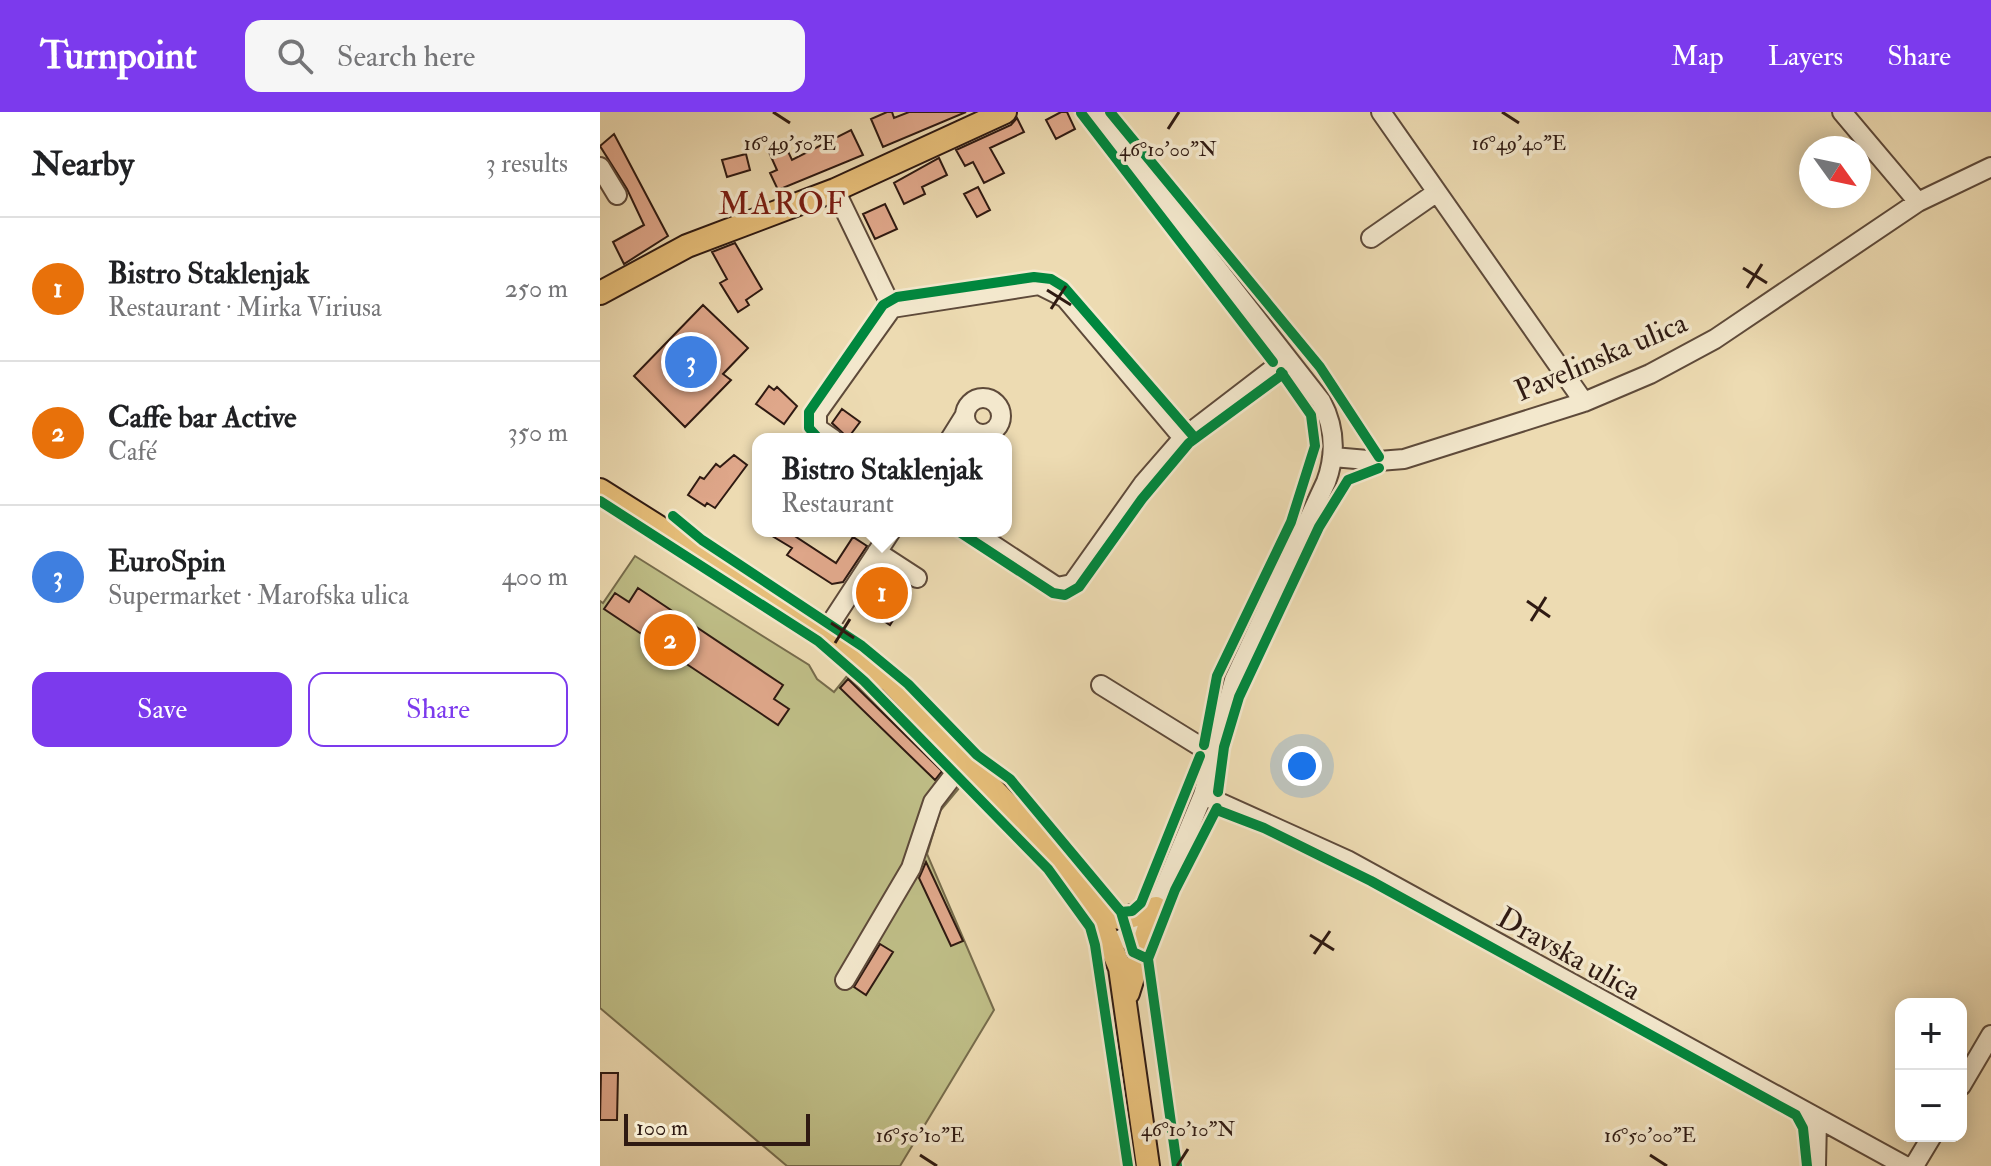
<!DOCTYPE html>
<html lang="en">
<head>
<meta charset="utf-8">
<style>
	body { margin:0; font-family:"IM FELL Double Pica",serif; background:#f6f6f6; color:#202124 }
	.controls { position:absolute; right:24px; bottom:24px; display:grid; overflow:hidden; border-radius:16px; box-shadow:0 4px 20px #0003 }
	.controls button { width:72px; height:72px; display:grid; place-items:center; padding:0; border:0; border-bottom:2px solid #e0e0e0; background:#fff; color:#202124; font:40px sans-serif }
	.compass { position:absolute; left:1199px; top:24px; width:72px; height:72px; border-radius:50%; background:#fff; box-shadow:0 4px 20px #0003; rotate:123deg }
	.scale { position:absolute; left:24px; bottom:20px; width:186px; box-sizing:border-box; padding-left:8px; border:4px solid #2f1a12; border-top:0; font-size:22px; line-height:28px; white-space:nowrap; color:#2f1a12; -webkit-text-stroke:6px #f3e8cd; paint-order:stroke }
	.you { position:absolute; left:702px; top:654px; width:28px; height:28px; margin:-20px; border:6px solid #fff; border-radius:50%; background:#1a73e8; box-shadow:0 0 0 12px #1a73e833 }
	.badge { display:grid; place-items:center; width:52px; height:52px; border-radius:50%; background:#7c3aed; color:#fff; font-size:26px; font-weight:700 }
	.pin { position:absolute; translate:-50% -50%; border:4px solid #fff; box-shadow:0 2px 8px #0006 }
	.popup { position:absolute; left:152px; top:321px; width:260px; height:104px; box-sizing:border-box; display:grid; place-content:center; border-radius:16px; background:#fff; filter:drop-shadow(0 2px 6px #0005); font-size:26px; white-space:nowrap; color:#757577 }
	.popup b { font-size:30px; color:#202124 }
	.popup::after { content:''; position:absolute; left:50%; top:100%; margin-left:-16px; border:16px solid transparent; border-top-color:#fff }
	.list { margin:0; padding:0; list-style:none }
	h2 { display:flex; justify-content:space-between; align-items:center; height:104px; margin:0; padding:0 32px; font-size:34px }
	h2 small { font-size:26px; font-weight:400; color:#757577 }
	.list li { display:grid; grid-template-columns:52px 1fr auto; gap:24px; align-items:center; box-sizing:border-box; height:144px; padding:0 32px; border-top:2px solid #e0e0e0 }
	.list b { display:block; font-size:30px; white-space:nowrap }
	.list p { margin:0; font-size:26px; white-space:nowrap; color:#757577 }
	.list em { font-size:26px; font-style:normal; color:#757577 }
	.actions { display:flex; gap:16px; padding:24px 32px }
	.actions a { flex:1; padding:18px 0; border:2px solid #7c3aed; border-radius:16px; text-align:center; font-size:28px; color:#7c3aed }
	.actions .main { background:#7c3aed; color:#fff }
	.icon { flex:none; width:44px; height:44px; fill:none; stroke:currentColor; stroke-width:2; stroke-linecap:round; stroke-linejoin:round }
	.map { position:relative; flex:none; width:1391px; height:1054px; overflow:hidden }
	header { display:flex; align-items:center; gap:48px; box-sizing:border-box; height:112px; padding:0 40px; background:#7c3aed; color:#fff }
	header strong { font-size:38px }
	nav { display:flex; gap:44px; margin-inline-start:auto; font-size:28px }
	.search { width:560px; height:72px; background:#f6f6f6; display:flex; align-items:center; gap:20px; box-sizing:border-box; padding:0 28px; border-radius:16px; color:#757577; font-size:30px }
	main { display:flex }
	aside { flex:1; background:#fff }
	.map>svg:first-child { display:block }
	.green { fill:#bfbe87; stroke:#776c4c; stroke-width:2 }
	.building { fill:#dfa78a; stroke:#2f1a12; stroke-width:2 }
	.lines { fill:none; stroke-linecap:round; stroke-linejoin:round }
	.minor-casing { stroke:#5e4a3a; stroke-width:22 }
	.major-casing { stroke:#2f1a12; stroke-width:26 }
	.minor { stroke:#f3e8cd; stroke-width:18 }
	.major { stroke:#e6be79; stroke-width:22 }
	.cycleway-casing { stroke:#f3e8cd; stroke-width:15 }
	.cycleway { stroke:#00873e; stroke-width:10 }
	.ticks { fill:none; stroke:#2f1a12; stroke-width:3 }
	.labels { text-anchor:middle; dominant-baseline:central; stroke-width:7; stroke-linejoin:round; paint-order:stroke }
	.street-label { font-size:30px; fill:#2f1a12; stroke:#f3e8cd }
	.neighbourhood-label { font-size:32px; letter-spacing:2px; fill:#7a1f14; stroke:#f3e8cd }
	.ticks-label { font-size:20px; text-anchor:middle; fill:#2f1a12; stroke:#f3e8cd; stroke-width:7; stroke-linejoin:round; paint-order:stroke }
</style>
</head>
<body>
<header>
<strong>Turnpoint</strong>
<div class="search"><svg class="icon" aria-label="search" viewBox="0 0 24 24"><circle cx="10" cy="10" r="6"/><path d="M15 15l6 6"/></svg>Search here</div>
<nav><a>Map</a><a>Layers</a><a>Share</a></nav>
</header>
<main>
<aside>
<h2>Nearby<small>3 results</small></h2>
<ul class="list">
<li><span class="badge" style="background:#e8710a">1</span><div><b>Bistro Staklenjak</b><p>Restaurant · Mirka Viriusa</p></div><em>250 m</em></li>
<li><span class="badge" style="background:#e8710a">2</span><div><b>Caffe bar Active</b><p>Café</p></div><em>350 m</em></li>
<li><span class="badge" style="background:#3f7fe0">3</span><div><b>EuroSpin</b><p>Supermarket · Marofska ulica</p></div><em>400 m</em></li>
</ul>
<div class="actions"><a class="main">Save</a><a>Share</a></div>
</aside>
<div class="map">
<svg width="1391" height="1054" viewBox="0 0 1391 1054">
	<rect width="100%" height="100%" fill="#eddbb2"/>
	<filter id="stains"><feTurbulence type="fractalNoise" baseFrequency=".0025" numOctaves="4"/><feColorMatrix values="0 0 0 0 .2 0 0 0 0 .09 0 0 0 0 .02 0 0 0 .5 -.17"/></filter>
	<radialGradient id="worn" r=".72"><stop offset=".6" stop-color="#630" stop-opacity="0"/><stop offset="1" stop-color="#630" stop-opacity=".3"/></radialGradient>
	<!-- green -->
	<path class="green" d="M35,444L209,553L217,567L234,580L247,564L360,675L340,699L327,742L394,898L300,1054H187L0,896V489L3,491Z"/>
	<!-- building -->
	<path class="building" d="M287,0H292L294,6L309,0H366L283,35L271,7Z
		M461,0H467L475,17L456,27L446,8Z
		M417,6L424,20L390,36L404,61L384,71L373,50L365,54L356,38L411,13Z
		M251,18L263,43L178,78L170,61L177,58L168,38L184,31L192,48Z
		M14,22L68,124L24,152L13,130L44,113L27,77L0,34Z
		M146,42L150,58L127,65L122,48Z
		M339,46L347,63L322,75L325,82L304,92L294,71Z
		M378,75L390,98L377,105L364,82Z
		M285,92L297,117L275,127L263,102Z
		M135,131L162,177L146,188L149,193L138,200L120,171L127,167L112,140Z
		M103,193L148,236L123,262L131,268L85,315L34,264Z
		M169,274L174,278L177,275L197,294L184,312L156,292Z
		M242,297L260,310L248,326L232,311Z
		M134,343L147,353L115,396L107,391L105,394L88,383L100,365L104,367L116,352L120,355Z
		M164,419H187L236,451L253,425L267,434L243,470L232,472L187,443L192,436Z
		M281,457L307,474L289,501L295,505L290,513L258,492Z
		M38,476L183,573L174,587L189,597L178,613L4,497L15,481L29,490Z
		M248,567L342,659L335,668L240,576Z
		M326,750L363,829L351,834L319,766Z
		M280,832L293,840L266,883L254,875Z
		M1,961H18L17,1008H0Z"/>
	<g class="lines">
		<!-- minor casing -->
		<g class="minor-casing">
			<path id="minor" d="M495,0L721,289C735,315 736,343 726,370L634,568L603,683L556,796L539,817L512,832
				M781,0L984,290
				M1242,0L1318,90
				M0,55L17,83
				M235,78L292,196
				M771,126L837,80
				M292,196L439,173L465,186L583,326
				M365 304a18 18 0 1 1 36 0a18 18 0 1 1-36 0Z
				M233,327L217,316V301L292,196
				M350,327L365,303
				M733,345L779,349L804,347L984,290L1050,262L1115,227L1318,90L1391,55
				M372,419L457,475L472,472L543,372L583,326L687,246
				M277,440L317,466
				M225,520L291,419
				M501,573L614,643
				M603,683L747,748L1305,1054
				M245,868L311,756L333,690L366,647
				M1361,974L1391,923
				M1216,1054L1217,1008
				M1314,1054L1332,1024"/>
		</g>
		<!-- major casing -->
		<g class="major-casing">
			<path id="major" d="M0,181L87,134L235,78L405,0
				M0,378L225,520L290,569L469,757L496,798L520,856L548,1054
				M496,798L523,807L556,796
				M528,881L553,802"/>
		</g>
		<!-- minor -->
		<use href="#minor" class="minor"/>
		<!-- major -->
		<use href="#major" class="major"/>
		<!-- cycleway casing -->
		<g class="cycleway-casing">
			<path id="cycleway" d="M510,0L720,255L779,345
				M481,1L673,250
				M219,327L209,316V300L283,193L297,185L434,165L451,167L464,175L595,326
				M0,389L218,529L264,569L448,757L490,815L495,833L528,1054
				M73,404L102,428L262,534L308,572L377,643L410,667L521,800L533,840L548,847L577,1054
				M358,419L453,481L465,483L479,475L542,387L589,331L683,262
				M604,633L617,564L691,410L715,334L711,303L681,260
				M618,680L624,635L639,585L719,415L748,368L779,356
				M617,698L664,716L771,769L1196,1003L1203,1016L1207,1054
				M521,800L532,799L541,791L600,644
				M548,847L575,778L617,696"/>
		</g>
		<!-- cycleway -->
		<use href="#cycleway" class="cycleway"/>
	</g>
	<!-- ticks -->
	<path class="ticks" d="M173,0L190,11M902,0L919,11M568,17L579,0M1143,156L1167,171M1147,176L1162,152M447,178L471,193M451,197L466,174M927,489L950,505M931,509L946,485M231,511L254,526M235,531L250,507M710,823L734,838M714,842L730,819M320,1043L337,1054M1050,1043L1067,1054M577,1054L588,1037"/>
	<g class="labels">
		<!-- street labels -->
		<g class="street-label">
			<text transform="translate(1001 245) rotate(-23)">Pavelinska ulica</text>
			<text transform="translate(969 842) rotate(29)">Dravska ulica</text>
		</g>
		<!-- neighbourhood labels -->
		<g class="neighbourhood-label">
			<text x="183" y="92">MAROF</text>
		</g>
	</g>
	<g class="ticks-label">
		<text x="190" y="38">16°49'50"E</text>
		<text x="919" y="38">16°49'40"E</text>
		<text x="568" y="44">46°10'00"N</text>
		<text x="588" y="1024">46°10'10"N</text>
		<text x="320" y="1030">16°50'10"E</text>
		<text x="1050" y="1030">16°50'00"E</text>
	</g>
	<rect width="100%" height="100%" filter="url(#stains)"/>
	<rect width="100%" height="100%" fill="url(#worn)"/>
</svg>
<div class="controls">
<button>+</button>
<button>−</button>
</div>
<svg class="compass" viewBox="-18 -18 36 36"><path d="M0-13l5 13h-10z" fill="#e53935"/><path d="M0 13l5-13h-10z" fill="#757577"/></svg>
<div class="scale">100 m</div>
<div class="you"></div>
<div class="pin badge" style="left:282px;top:481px;background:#e8710a">1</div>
<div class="popup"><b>Bistro Staklenjak</b>Restaurant</div>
<div class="pin badge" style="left:70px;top:528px;background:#e8710a">2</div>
<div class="pin badge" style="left:91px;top:250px;background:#3f7fe0">3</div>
</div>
</main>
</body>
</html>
